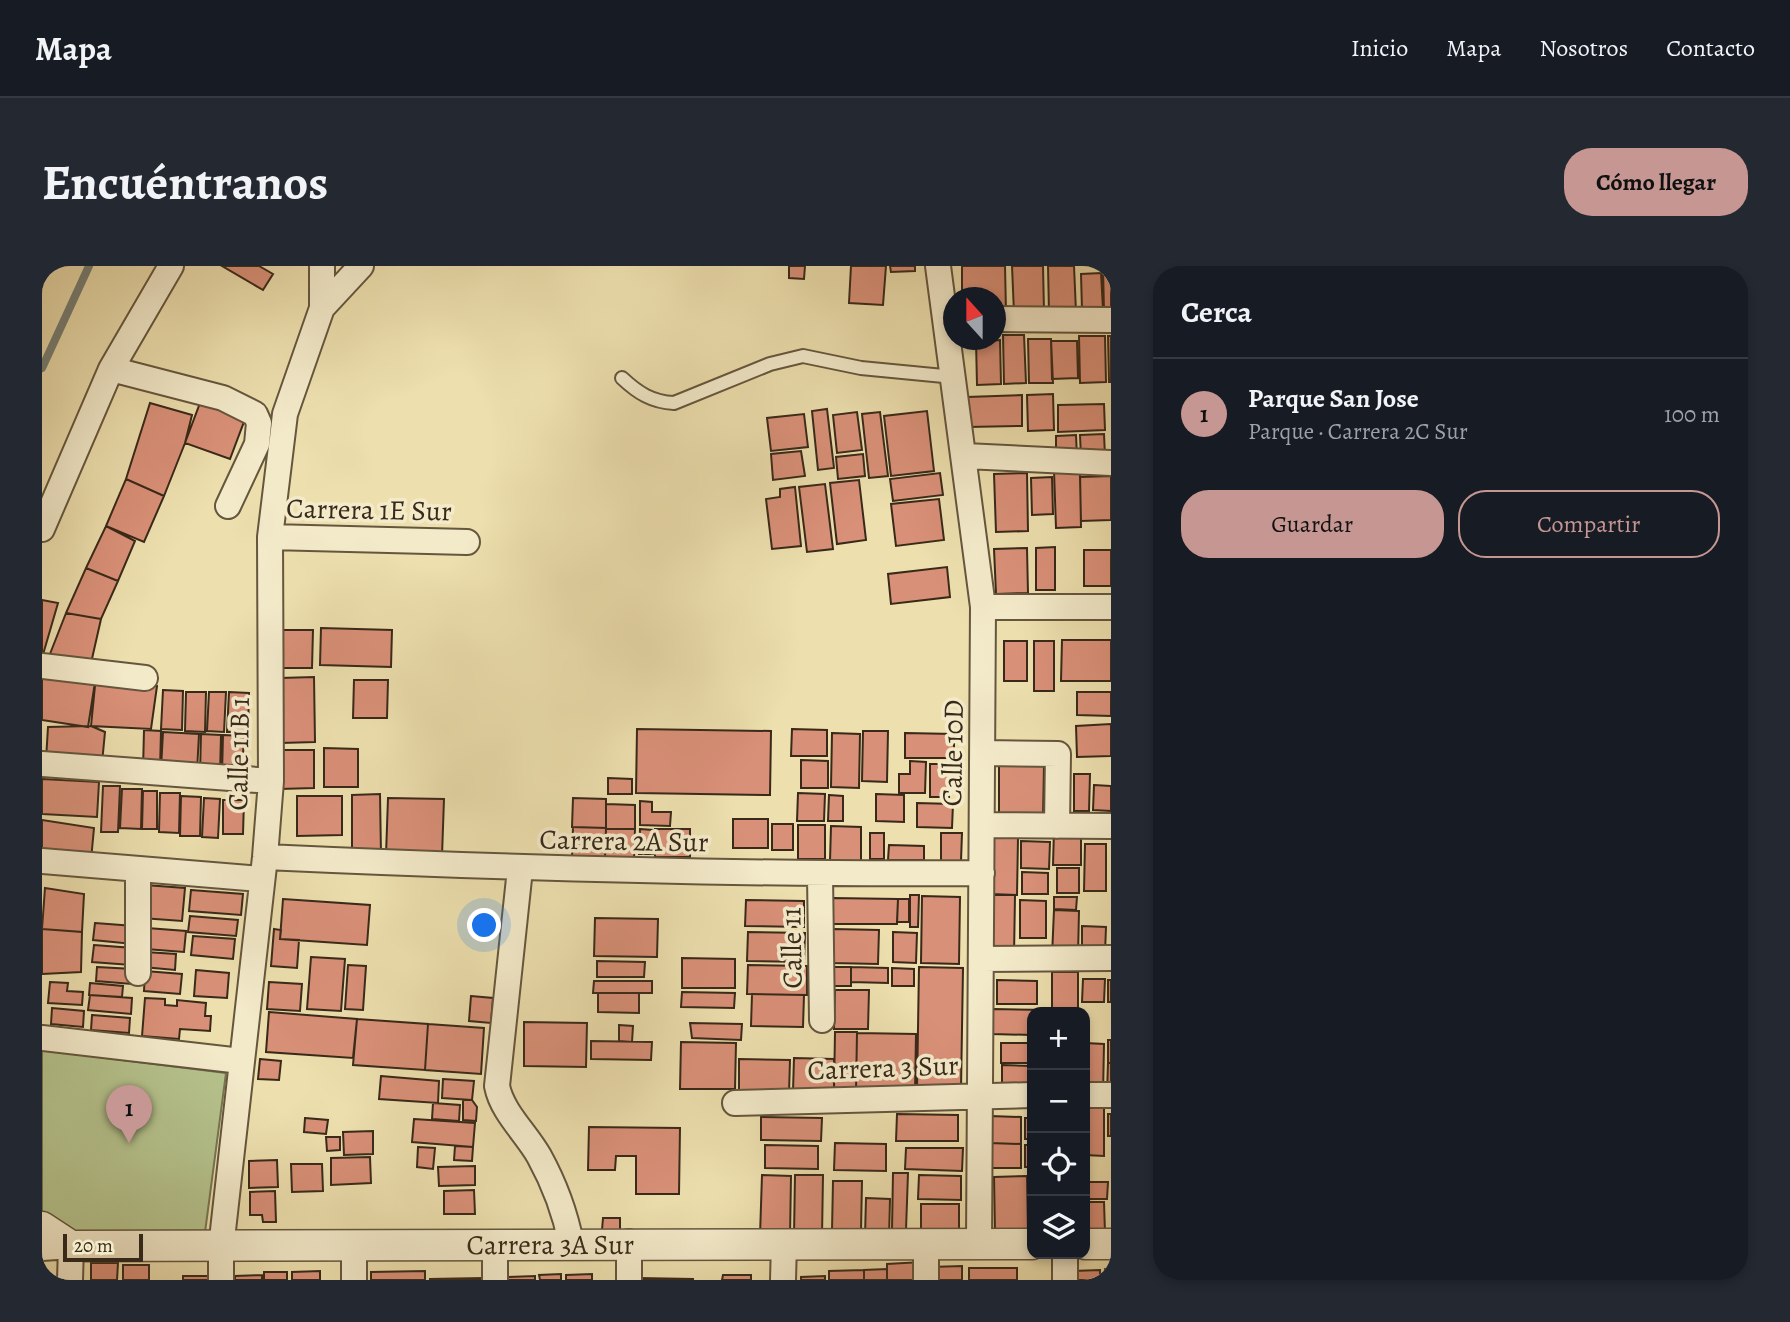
<!DOCTYPE html>
<html lang="es">
<head>
<meta charset="utf-8">
<style>
	body { margin:0; font-family:Alegreya,serif; background:#242831; color:#f1f3f6 }
	.controls { position:absolute; right:21px; bottom:21px; display:grid; overflow:hidden; border-radius:14px; box-shadow:0 4px 10px #0003 }
	.controls button { width:63px; height:63px; display:grid; place-items:center; padding:0; border:0; border-bottom:2px solid #363941; background:#171b24; color:#f1f3f6; font:35px sans-serif }
	.compass { position:absolute; left:901px; top:21px; width:63px; height:63px; border-radius:50%; background:#171b24; box-shadow:0 4px 10px #0003; rotate:339deg }
	.scale { position:absolute; left:21px; bottom:18px; width:80px; box-sizing:border-box; padding-left:7px; border:4px solid #382919; border-top:0; font-size:19px; line-height:24px; white-space:nowrap; color:#382919; -webkit-text-stroke:5px #f3eaca; paint-order:stroke }
	.you { position:absolute; left:443px; top:660px; width:24px; height:24px; margin:-18px; border:5px solid #fff; border-radius:50%; background:#1a73e8; box-shadow:0 0 0 10px #1a73e833 }
	.badge { display:grid; place-items:center; width:46px; height:46px; border-radius:50%; background:#c59692; color:#111; font-size:23px; font-weight:700 }
	.pin { position:absolute; translate:-50% -58px; filter:drop-shadow(0 2px 4px #0008) }
	.pin::after { content:''; position:absolute; top:37px; width:24px; height:21px; background:inherit; clip-path:polygon(0 0,100% 0,50% 100%) }
	.list { margin:0; padding:0; list-style:none }
	h2 { display:flex; justify-content:space-between; align-items:center; height:91px; margin:0; padding:0 28px; font-size:30px }
	h2 small { font-size:23px; font-weight:400; color:#9ea1a6 }
	.list li { display:grid; grid-template-columns:46px 1fr auto; gap:21px; align-items:center; box-sizing:border-box; height:112px; padding:0 28px; border-top:2px solid #363941 }
	.list b { display:block; font-size:26px; white-space:nowrap }
	.list p { margin:0; font-size:23px; white-space:nowrap; color:#9ea1a6 }
	.list em { font-size:23px; font-style:normal; color:#9ea1a6 }
	.actions { display:flex; gap:14px; padding:21px 28px }
	.actions a { flex:1; padding:16px 0; border:2px solid #c59692; border-radius:28px; text-align:center; font-size:24px; color:#c59692 }
	.actions .main { background:#c59692; color:#111 }
	.icon { flex:none; width:38px; height:38px; fill:none; stroke:currentColor; stroke-width:2; stroke-linecap:round; stroke-linejoin:round }
	.map { position:relative; flex:none; width:1069px; height:1014px; overflow:hidden; border-radius:28px }
	header { display:flex; align-items:center; gap:42px; box-sizing:border-box; height:98px; padding:0 35px; background:#171b24; border-bottom:2px solid #363941 }
	header strong { font-size:33px }
	nav { display:flex; gap:38px; margin-inline-start:auto; font-size:24px }
	.intro { display:flex; align-items:center; justify-content:space-between; box-sizing:border-box; height:168px; padding:0 42px }
	h1 { margin:0; font-size:49px }
	.button { padding:18px 32px; border-radius:28px; background:#c59692; color:#111; font-size:24px; font-weight:700 }
	main { display:flex; gap:42px; padding:0 42px }
	aside { flex:1; background:#171b24; border-radius:28px; box-shadow:0 4px 10px #0003 }
	.map>svg:first-child { display:block }
	.green { fill:#b5c28c; stroke:#767652; stroke-width:2 }
	.lines { fill:none; stroke-linecap:round; stroke-linejoin:round }
	.stream { stroke:#758077; stroke-width:8 }
	.building { fill:#d99078; stroke:#382919; stroke-width:2 }
	.service-casing { stroke:#65563e; stroke-width:16 }
	.minor-casing { stroke:#65563e; stroke-width:28 }
	.tertiary-casing { stroke:#65563e; stroke-width:33 }
	.service { stroke:#f3eaca; stroke-width:12 }
	.minor { stroke:#f3eaca; stroke-width:24 }
	.tertiary { stroke:#f3eaca; stroke-width:30 }
	.labels { text-anchor:middle; dominant-baseline:central; stroke-width:7; stroke-linejoin:round; paint-order:stroke }
	.street-label { font-size:28px; fill:#382919; stroke:#f3eaca }
</style>
</head>
<body>
<header>
<strong>Mapa</strong>
<nav><a>Inicio</a><a>Mapa</a><a>Nosotros</a><a>Contacto</a></nav>
</header>
<div class="intro"><h1>Encuéntranos</h1><a class="button">Cómo llegar</a></div>
<main>
<div class="map">
<svg width="1069" height="1014" viewBox="0 0 1069 1014">
	<rect width="100%" height="100%" fill="#eddfae"/>
	<filter id="stains"><feTurbulence type="fractalNoise" baseFrequency=".00286" numOctaves="4"/><feColorMatrix values="0 0 0 0 .2 0 0 0 0 .09 0 0 0 0 .02 0 0 0 .5 -.17"/></filter>
	<radialGradient id="worn" r=".72"><stop offset=".6" stop-color="#630" stop-opacity="0"/><stop offset="1" stop-color="#630" stop-opacity=".3"/></radialGradient>
	<!-- green -->
	<path class="green" d="M0,784L184,807L162,974L32,970L0,947Z"/>
	<g class="lines">
		<!-- stream -->
		<path class="stream" d="M0,102L47,0"/>
	</g>
	<!-- building -->
	<path class="building" d="M180,0H217L231,8L221,24Z
		M747,0H763L762,13L747,12Z
		M809,0H844L841,39L807,37Z
		M848,0H873V5L849,6Z
		M920,0H963L964,46L954,47V32H920Z
		M970,0H1001L1002,46L972,47Z
		M1006,0H1032L1034,46H1007Z
		M1061,1H1069V46H1062Z
		M1059,7L1061,43L1040,44L1039,8Z
		M961,69H982L984,117L962,118Z
		M1037,70H1063L1064,116L1038,117Z
		M1066,70H1069V116H1067Z
		M986,73H1009L1011,117H987Z
		M958,74L959,118L935,119L934,75Z
		M1009,75H1035L1036,112L1010,113Z
		M1011,128L1012,164L986,165L985,129Z
		M980,129V160L926,161L925,131Z
		M108,137L150,149L143,177L122,230L84,213Z
		M158,137L203,153L188,193L143,177Z
		M1062,138L1063,164L1016,166V139Z
		M785,143L792,202L776,204L770,145Z
		M885,145L892,205L849,210L842,150Z
		M815,146L820,184L795,187L791,149Z
		M838,146L846,210L827,212L820,148Z
		M762,148L766,181L729,185L725,152Z
		M1062,168L1063,190L1039,191L1038,169Z
		M1034,169L1035,191L1014,192V170Z
		M759,185L763,210L731,214L729,188Z
		M821,188L823,210L796,213L794,191Z
		M1012,205H1038L1039,261L1014,262Z
		M898,207L901,229L851,235L848,213Z
		M985,207L986,265L954,266L952,208Z
		M1069,210V254L1039,255L1038,211Z
		M1010,211L1011,248L990,249L989,212Z
		M84,213L122,230L102,276L64,260Z
		M817,214L824,274L795,278L788,217Z
		M783,218L791,283L765,286L757,221Z
		M753,221L759,280L730,283L724,233L738,231V223Z
		M897,233L902,274L854,280L849,238Z
		M64,260L93,275L76,315L44,302Z
		M1013,281V324H994V282Z
		M985,282L986,327L954,328L952,283Z
		M1042,284H1069V320H1042Z
		M905,301L908,331L849,338L846,308Z
		M44,302L76,315L59,353L24,347Z
		M0,334L16,337L0,392Z
		M24,347L59,353L47,406L6,393Z
		M279,362L350,364L349,401L278,399Z
		M237,364H271L270,402H236Z
		M1020,374H1069V415H1019Z
		M962,375H985V415H962Z
		M992,375H1012V425H992Z
		M0,403L54,410L46,461L0,454Z
		M54,410L115,420L109,463L49,460Z
		M272,411L273,476L239,477L238,412Z
		M312,414H346L345,452H311Z
		M121,424L141,425L140,464L119,463Z
		M144,426H164L163,466L143,465Z
		M167,426H184L182,466L165,465Z
		M187,426L207,427L206,466H185Z
		M1035,426H1069V450L1035,449Z
		M1069,458V490L1035,491L1034,460Z
		M49,460L63,466L60,497L4,494L6,461Z
		M595,463L729,465L728,529L594,527Z
		M750,463L785,464V490H749Z
		M102,464L119,465L118,504H101Z
		M821,465H846L845,516L820,515Z
		M121,466L157,468L155,505L119,503Z
		M790,467L818,468L817,522L789,521Z
		M863,467L912,468V492H863Z
		M159,468L179,469L178,508H158Z
		M181,469L202,470L200,509H180Z
		M282,482L316,483V521H282Z
		M238,484H272V522L238,523Z
		M759,494L786,495V522H759Z
		M868,495L884,496L883,527H857V508H868Z
		M888,498H908L907,531H888Z
		M957,498L1002,499L1001,554H957Z
		M1032,508H1048L1047,545H1032Z
		M566,512L590,513V528H566Z
		M0,513L57,516L55,551L0,548Z
		M1052,519L1069,520V545L1051,544Z
		M61,520H78L76,566H59Z
		M80,523H100L99,563L78,562Z
		M101,525H115V563H100Z
		M118,527H138L137,567L117,566Z
		M756,527L783,528L782,555H755Z
		M338,528L339,589H310V529Z
		M834,528L862,529V556L834,555Z
		M787,529L801,530V555H786Z
		M139,530L159,531L158,570H138Z
		M255,530H300V569L255,570Z
		M162,532L178,533L176,572L160,571Z
		M346,532L402,533L400,590L344,589Z
		M531,532L564,533V562L530,561Z
		M181,534H202L201,568H181Z
		M598,535L610,536V546H629L628,560L598,559Z
		M875,537L911,538L910,562L875,561Z
		M564,538L593,539V563H564Z
		M691,553H726V582H691Z
		M0,554L52,562L49,594L0,591Z
		M730,558H751V584H730Z
		M756,559H783V593H756Z
		M789,560L819,561V595H788Z
		M531,561L564,562L563,591H530Z
		M564,563H593L592,592L563,591Z
		M598,563L611,564V588H597Z
		M613,563H648V591H613Z
		M1012,564H1039V599H1011Z
		M828,567H842V593H828Z
		M899,567H920L919,595H899Z
		M949,571L976,572L975,629L948,628Z
		M979,575L1008,576L1007,603L979,602Z
		M1043,578H1064V625H1042Z
		M847,579L882,580V594H846Z
		M1015,602H1037V627H1015Z
		M980,606L1006,607V628H980Z
		M103,619L143,622L140,655L100,652Z
		M3,622L42,628L40,666L0,663Z
		M149,624L201,628L199,649L147,645Z
		M868,629H877L876,661H868Z
		M949,629H973L972,690H948Z
		M880,630L918,631L917,698L879,697Z
		M1012,631H1035L1034,644L1012,643Z
		M789,632L856,633L855,658H789Z
		M241,633L328,639L325,679L238,673Z
		M856,633H867V656H855Z
		M704,634L762,635V661L703,660Z
		M978,634L1004,635V672H978Z
		M1012,644L1037,645L1036,690H1010Z
		M148,650L196,654L194,670L146,666Z
		M553,652L616,653L615,691L552,690Z
		M53,657L92,660L91,678L51,674Z
		M1040,660L1064,661L1063,687H1040Z
		M105,662L144,665L142,686L104,683Z
		M0,663L40,666L39,706L0,708Z
		M232,663L239,664L238,673L257,674L255,702L229,700Z
		M791,663L837,664L836,698L790,697Z
		M706,666L763,667L762,696L705,695Z
		M851,666L875,667L874,697L851,696Z
		M151,670L193,673L191,693L149,689Z
		M52,679L91,682L89,699L50,696Z
		M103,686L134,688L133,704L101,701Z
		M269,691L303,693L299,745L265,743Z
		M640,692L693,693V722H640Z
		M555,695L603,696L602,711H555Z
		M306,699L324,700L321,744L303,743Z
		M706,699L765,700V729L705,728Z
		M55,701L91,703L90,718L54,715Z
		M789,701H809V720H789Z
		M809,701L846,702V717L809,716Z
		M877,701L921,702L919,823H875Z
		M850,702L872,703V720H850Z
		M154,704L187,707L185,732L152,730Z
		M103,705L140,708L138,728L102,725Z
		M1010,706H1036V746H1010Z
		M1041,713H1063L1062,736H1040Z
		M955,714L995,715V738H955Z
		M1066,714H1069V736H1066Z
		M552,715H610V727H551Z
		M8,716L26,717L25,725L41,726L40,739L6,737Z
		M227,716L260,718L258,745L225,743Z
		M48,717L81,720L80,731L47,729Z
		M793,724H827L826,763H792Z
		M640,726L693,727L692,742L639,741Z
		M556,727H597V747L556,746Z
		M710,728L762,729L761,761L709,760Z
		M48,729L90,732L89,748L46,744Z
		M429,730L451,732L449,757L427,755Z
		M103,732L123,733V739L135,740V734L164,737L163,750H169L168,765L138,763L137,773L100,770Z
		M10,742L42,745L41,761L9,758Z
		M951,743L1007,744V746H990V769L950,768Z
		M227,746L315,753L311,792L224,786Z
		M50,749L88,752L87,767L49,764Z
		M315,753L386,758L383,804L311,799Z
		M482,756L545,757L544,801L482,800Z
		M648,757L700,758L699,774L650,772Z
		M386,758L442,762L439,808L383,804Z
		M577,759L591,760L590,776L577,775Z
		M793,766H815L814,826L792,825Z
		M815,767L874,768L873,827L814,826Z
		M1066,774H1069V797H1066Z
		M549,775L610,776L609,794L549,793Z
		M639,776L694,777L693,823H638Z
		M959,777H990V797H959Z
		M1043,777L1062,778L1061,829H1043Z
		M752,792L792,793V825H751Z
		M218,793L239,795L237,814L216,813Z
		M697,793L748,794L747,827L697,826Z
		M1066,797H1069V828H1065Z
		M960,799L990,800V826L960,825Z
		M339,810L397,815L396,837L337,833Z
		M401,813L432,815L430,834L400,832Z
		M421,834H430L435,841L434,855L421,854Z
		M391,837L418,839L417,855L390,853Z
		M1043,842H1062V890L1043,889Z
		M855,848L916,849V875H854Z
		M1066,848H1069V870H1066Z
		M948,850L979,851V878L948,877Z
		M719,851L780,852L779,875L719,874Z
		M263,852L286,854L284,868L262,866Z
		M983,852H990V873H983Z
		M372,853L433,857L431,881L370,876Z
		M547,861L638,862L637,928H594V890H574L573,904H546Z
		M331,865V888L302,889L301,866Z
		M284,871H298V884L285,885Z
		M793,877L844,878V905L792,904Z
		M948,877L979,878V902H947Z
		M723,879L776,880V903L723,902Z
		M983,879H990V901H983Z
		M413,880L431,881L430,895L412,894Z
		M376,881L393,882L391,903L375,901Z
		M864,882H921L920,905L863,903Z
		M328,891L329,917L289,919V892Z
		M235,894L236,921L207,922V895Z
		M249,898H280L281,925L250,926Z
		M433,900V919L397,920L396,901Z
		M851,907H866L864,964H850Z
		M720,909L749,910L748,970H718Z
		M753,909H781L780,971L752,970Z
		M877,909L919,910V934L876,933Z
		M985,910L986,967H953L952,911Z
		M791,915H820L819,965H790Z
		M1043,916H1066L1065,933H1043Z
		M432,924L433,948H402V925Z
		M233,925L234,956H221L220,949H208V926Z
		M824,932L848,933L847,971H823Z
		M1043,936H1062L1063,967L1043,968Z
		M879,938H917V966L879,965Z
		M561,952H578V964H560Z
		M880,996L881,1014H845V998Z
		M49,997H76L75,1014H49Z
		M81,999H107V1014H81Z
		M920,1000V1014H889V1001Z
		M927,1002H975V1014H927Z
		M1069,1002V1014H1064L1063,1003Z
		M845,1003V1014H822V1004Z
		M822,1004V1014H787V1005Z
		M1058,1004V1014H1032L1031,1005Z
		M0,1005H4V1012L14,1014H0Z
		M278,1005V1014H250V1006Z
		M383,1005V1014H329V1006Z
		M222,1006H245V1014H222Z
		M519,1008V1014H498L497,1009Z
		M550,1008V1014H524V1009Z
		M220,1009V1014H193V1010Z
		M681,1009H709V1014H680Z
		M141,1010H167V1014H141Z
		M493,1010V1014H464V1011Z
		M783,1010V1014H759V1011Z
		M442,1012V1014H388V1013Z
		M596,1012L651,1013V1014H596Z"/>
	<g class="lines">
		<!-- service casing -->
		<g class="service-casing">
			<path id="service" d="M580,112C596,127 610,136 632,137L728,98L761,90L819,102L912,111"/>
		</g>
		<!-- minor casing -->
		<g class="minor-casing">
			<path id="minor" d="M896,0L941,341L937,977
				M280,42L319,0
				M954,53L1069,54
				M69,103L181,132L213,148L217,157L215,178L186,240
				M923,190L1069,197
				M0,263L69,103L129,0
				M228,271L425,276
				M941,341H1069
				M0,400L103,412
				M942,487L1016,488L1015,560
				M0,498L229,515
				M940,559L1069,560
				M223,591C462,602 701,609 940,607
				M0,595L219,613
				M96,603V707
				M478,603L455,820C460,846 484,867 497,890C513,919 523,946 529,977
				M778,609L780,754
				M939,693L1069,692
				M0,772L199,795
				M1043,829H1069
				M693,837L990,829
				M587,976V1014
				M312,979V1014
				M0,982L29,980L28,1014
				M179,1014V982L223,591L229,515L228,271L243,148L280,42V0
				M453,1014V979
				M741,1014L742,977
				M884,1014V978
				M1023,1014V988"/>
		</g>
		<!-- tertiary casing -->
		<g class="tertiary-casing">
			<g id="tertiary">
				<path id="s1" d="M0,961L29,980L990,978"/>
				<path d="M1043,978H1069"/>
			</g>
		</g>
		<!-- service -->
		<use href="#service" class="service"/>
		<!-- minor -->
		<use href="#minor" class="minor"/>
		<!-- tertiary -->
		<use href="#tertiary" class="tertiary"/>
	</g>
	<g class="labels">
		<!-- street labels -->
		<g class="street-label">
			<text transform="translate(327 244) rotate(1)">Carrera 1E Sur</text>
			<text transform="translate(911 487) rotate(-89)">Calle 10D</text>
			<text transform="translate(197 488) rotate(-89)">Calle 11B 1</text>
			<text transform="translate(582 575) rotate(1)">Carrera 2A Sur</text>
			<text transform="translate(750 682) rotate(-91)">Calle 11</text>
			<text transform="translate(841 802) rotate(-2)">Carrera 3 Sur</text>
			<text stroke="none"><textPath href="#s1" startOffset="514">Carrera 3A Sur</textPath></text>
		</g>
	</g>
	<rect width="100%" height="100%" filter="url(#stains)"/>
	<rect width="100%" height="100%" fill="url(#worn)"/>
</svg>
<div class="controls">
<button>+</button>
<button>−</button>
<button><svg class="icon" aria-label="locate" viewBox="0 0 24 24"><circle cx="12" cy="12" r="6"/><path d="M12 2v4M12 18v4M2 12h4M18 12h4"/></svg></button>
<button><svg class="icon" aria-label="layers" viewBox="0 0 24 24"><path d="M12 4l9 5-9 5-9-5zM3 14l9 5 9-5"/></svg></button>
</div>
<svg class="compass" viewBox="-18 -18 36 36"><path d="M0-13l5 13h-10z" fill="#e53935"/><path d="M0 13l5-13h-10z" fill="#9ea1a6"/></svg>
<div class="scale">20 m</div>
<div class="you"></div>
<div class="pin badge" style="left:87px;top:877px">1</div>
</div>
<aside>
<h2>Cerca<small></small></h2>
<ul class="list">
<li><span class="badge">1</span><div><b>Parque San Jose</b><p>Parque · Carrera 2C Sur</p></div><em>100 m</em></li>
</ul>
<div class="actions"><a class="main">Guardar</a><a>Compartir</a></div>
</aside>
</main>
</body>
</html>
